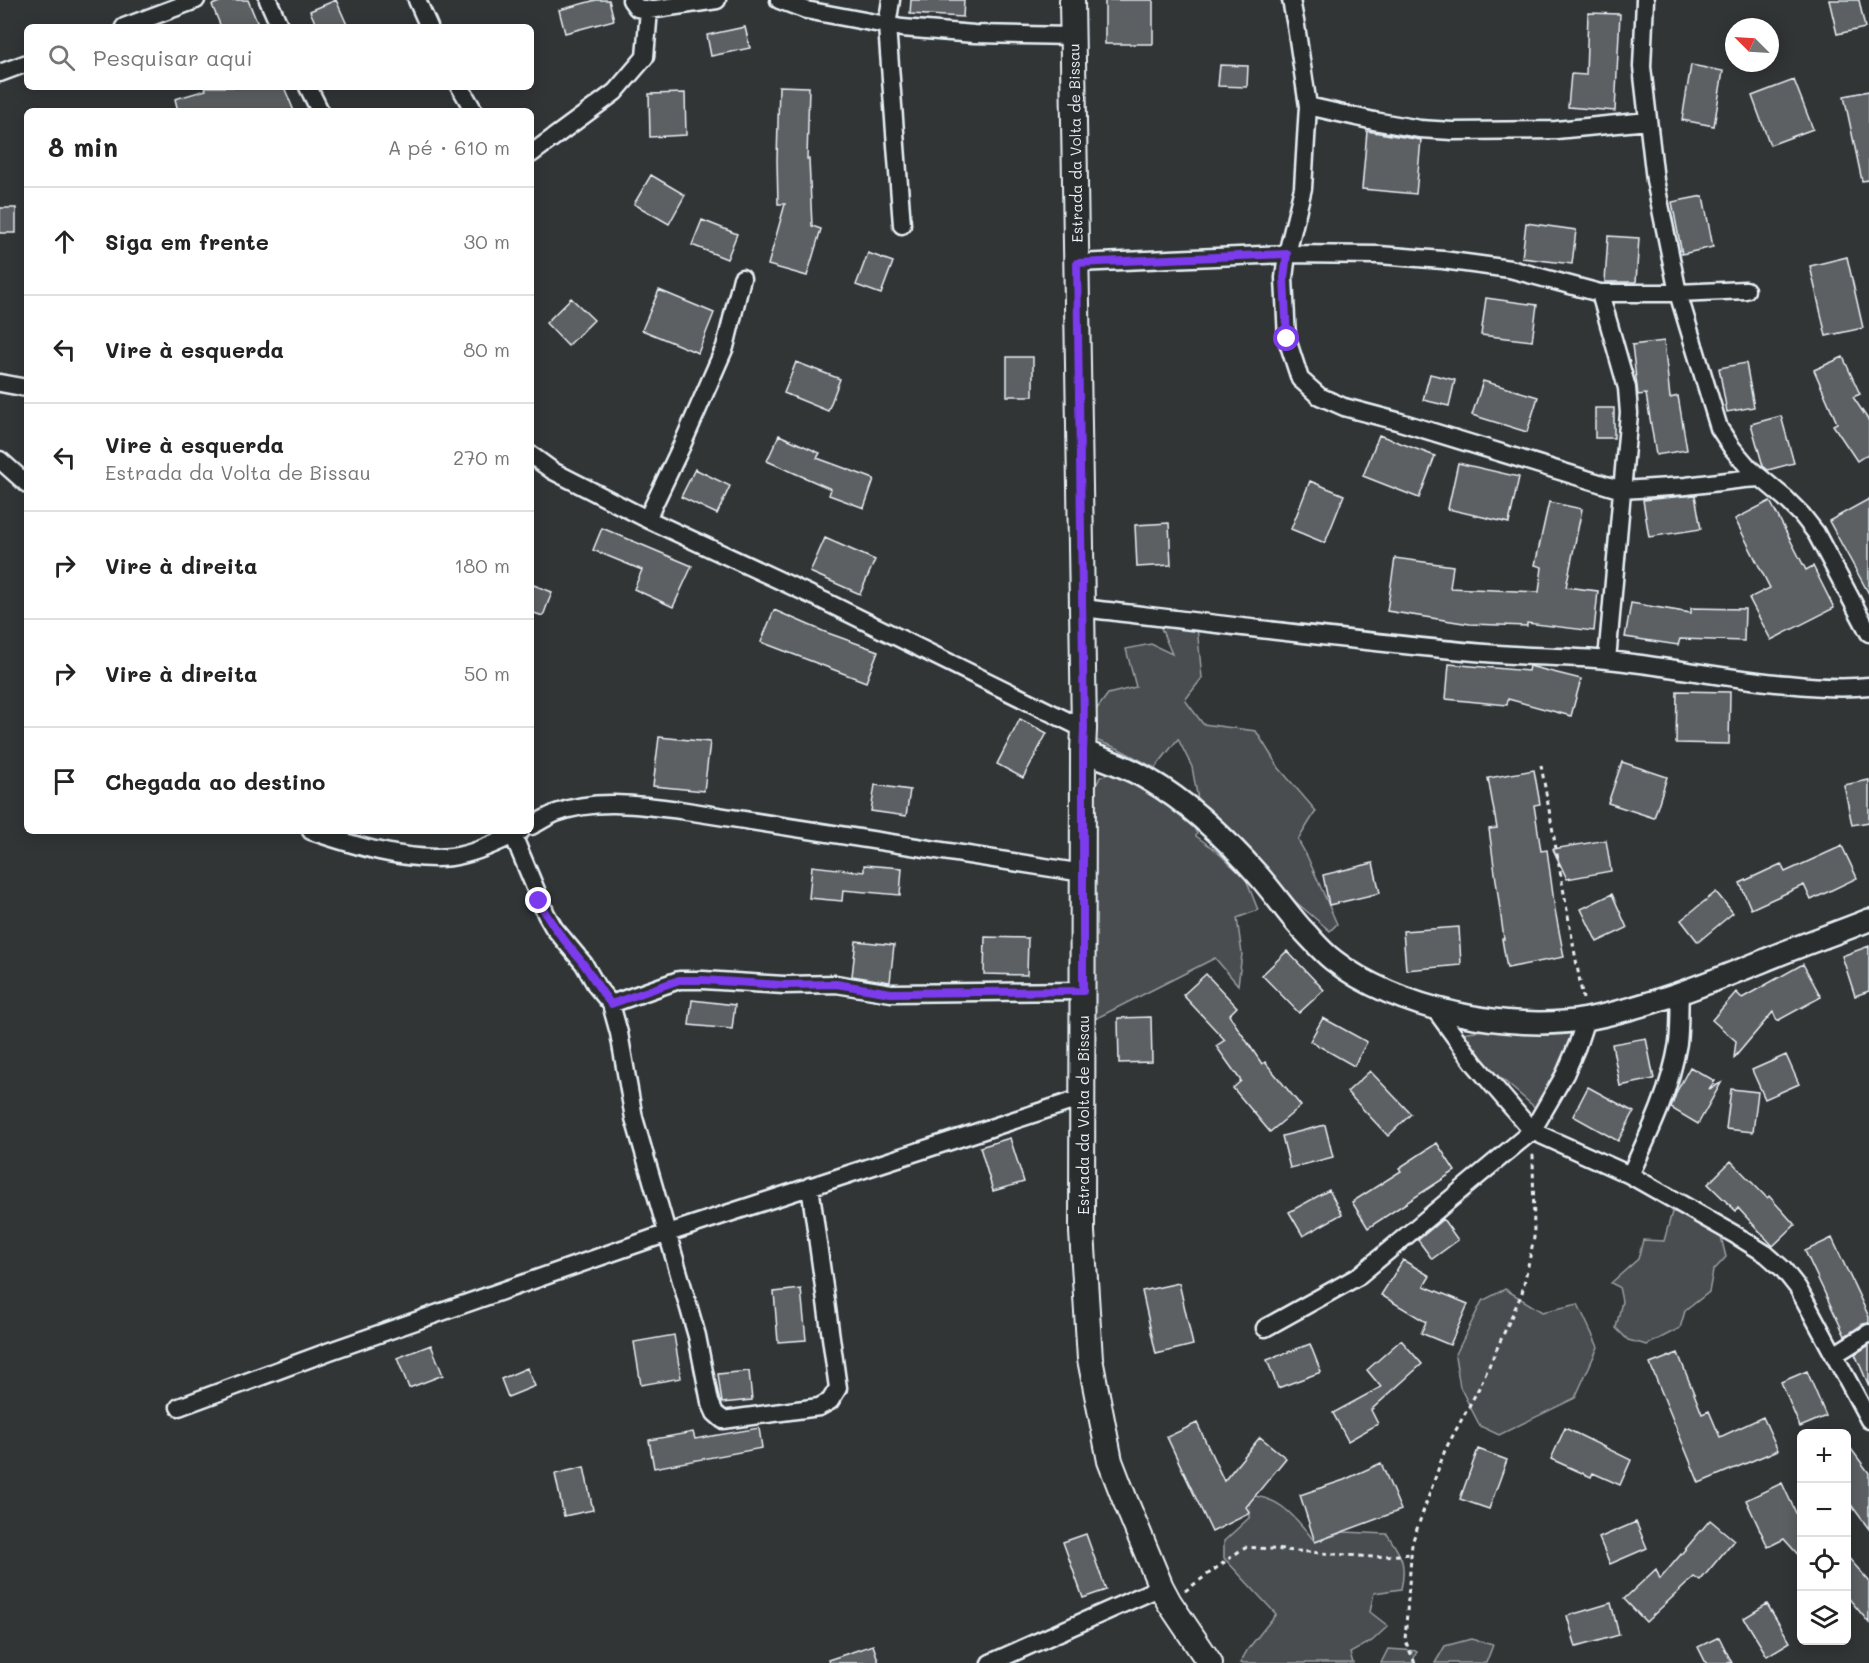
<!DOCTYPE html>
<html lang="pt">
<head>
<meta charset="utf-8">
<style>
	body { margin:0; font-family:Mali,sans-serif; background:#f2f2f2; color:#222 }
	.controls { position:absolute; right:18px; bottom:18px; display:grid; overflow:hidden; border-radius:9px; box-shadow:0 3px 15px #0003 }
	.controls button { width:54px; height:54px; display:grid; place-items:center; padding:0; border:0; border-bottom:2px solid #e0e0e0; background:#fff; color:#222; font:30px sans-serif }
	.compass { position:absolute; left:1725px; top:18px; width:54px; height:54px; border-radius:50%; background:#fff; box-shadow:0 3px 15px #0003; rotate:294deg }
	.stop { position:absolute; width:18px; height:18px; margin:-14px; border:4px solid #7c3aed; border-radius:50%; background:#fff }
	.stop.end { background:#7c3aed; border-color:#fff; box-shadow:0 2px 6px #0008 }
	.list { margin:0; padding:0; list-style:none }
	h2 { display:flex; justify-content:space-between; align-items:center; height:78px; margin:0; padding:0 24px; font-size:26px }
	h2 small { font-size:20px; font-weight:400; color:#767676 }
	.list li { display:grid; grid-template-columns:39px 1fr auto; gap:18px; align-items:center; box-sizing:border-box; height:108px; padding:0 24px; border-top:2px solid #e0e0e0 }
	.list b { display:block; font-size:22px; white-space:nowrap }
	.list p { margin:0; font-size:20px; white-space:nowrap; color:#767676 }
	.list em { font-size:20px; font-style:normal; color:#767676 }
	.icon { flex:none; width:33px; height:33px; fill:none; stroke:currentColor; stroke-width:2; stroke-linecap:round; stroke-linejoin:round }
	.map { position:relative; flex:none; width:1869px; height:1663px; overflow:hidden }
	.search { position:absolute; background:#fff; box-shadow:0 3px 15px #0003; left:24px; top:24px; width:510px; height:66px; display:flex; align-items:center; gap:15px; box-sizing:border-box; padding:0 21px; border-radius:9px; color:#767676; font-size:22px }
	.panel { position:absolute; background:#fff; box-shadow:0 3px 15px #0003; left:24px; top:108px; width:510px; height:726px; border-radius:9px }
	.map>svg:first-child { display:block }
	.green { fill:#494d4f; stroke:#989fa4; stroke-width:1.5 }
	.building { fill:#5c6063; stroke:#e8f1f8; stroke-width:1.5 }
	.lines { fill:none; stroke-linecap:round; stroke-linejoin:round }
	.minor-casing { stroke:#e8f1f8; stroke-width:21 }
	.tertiary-casing { stroke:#e8f1f8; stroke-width:26 }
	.secondary-casing { stroke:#e8f1f8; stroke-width:28 }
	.path { stroke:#e8f1f8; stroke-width:3; stroke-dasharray:4.5 4.5; stroke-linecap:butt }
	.minor { stroke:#2a2d2e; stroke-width:16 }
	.tertiary { stroke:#2a2d2e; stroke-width:21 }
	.secondary { stroke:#2a2d2e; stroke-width:24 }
	.route { stroke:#7c3aed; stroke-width:8 }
	.labels { text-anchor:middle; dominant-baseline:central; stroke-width:5; stroke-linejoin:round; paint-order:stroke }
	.street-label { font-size:15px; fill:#e8f1f8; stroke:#2a2d2e }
</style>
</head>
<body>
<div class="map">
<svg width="1869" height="1663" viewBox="0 0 1869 1663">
	<rect width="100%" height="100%" fill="#323536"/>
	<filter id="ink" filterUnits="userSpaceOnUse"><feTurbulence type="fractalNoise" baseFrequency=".0167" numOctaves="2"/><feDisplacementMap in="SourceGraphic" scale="12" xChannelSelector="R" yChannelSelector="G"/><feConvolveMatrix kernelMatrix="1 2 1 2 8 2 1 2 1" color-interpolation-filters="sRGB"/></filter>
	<g filter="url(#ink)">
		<!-- green -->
		<path class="green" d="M1173,608L1196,617L1202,678L1185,700L1203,724L1256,731L1279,768L1316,811L1298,840L1307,856L1337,924L1330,931L1290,897L1204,815L1198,800L1192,767L1178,739L1155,768L1117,748L1095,740L1087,712L1096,710L1108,694L1136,687L1126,649L1151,644L1172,654L1158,621Z
			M1116,771L1184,811L1197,833L1196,836L1214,849L1246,879L1258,910L1237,918L1242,954L1238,985L1215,958L1091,1021L1093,793L1100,777Z
			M1578,1020L1545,1116L1473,1054L1458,1033Z
			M1672,1212H1681L1721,1237L1726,1257L1713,1271L1709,1292L1685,1311L1680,1328L1647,1345L1628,1340L1616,1328L1622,1301L1619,1287L1611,1283L1638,1259L1643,1240L1664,1241Z
			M1505,1289L1542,1312L1578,1304L1598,1347L1575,1398L1499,1435L1480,1426L1460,1387L1455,1356L1482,1301Z
			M1249,1496C1279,1495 1299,1521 1315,1542L1344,1532L1387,1534C1401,1555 1407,1563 1401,1589L1374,1593L1370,1612L1388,1626L1372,1641L1350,1653L1353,1663H1240L1248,1649L1276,1614L1224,1558V1541L1250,1517Z
			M1471,1639L1493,1645L1486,1663H1435L1445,1646Z
			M1388,1649L1417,1651L1412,1663H1381Z"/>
		<!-- building -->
		<path class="building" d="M224,0H248L259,27H221L212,5Z
			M336,0L348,27H317L310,11Z
			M596,0H609L614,20L565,33L559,10Z
			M911,0H964L963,17L910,14Z
			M1105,0H1153V44H1105Z
			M1829,0H1859L1865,28L1837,34Z
			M1588,13L1620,14L1615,111L1568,107L1571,74L1586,75Z
			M745,27L750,48L711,56L707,35Z
			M1220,65L1248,66L1247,87L1218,86Z
			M1691,65L1723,71L1714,126L1682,120Z
			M1794,80L1813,129L1770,145L1752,96Z
			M779,86L809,87L807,159H809L812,226L821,229L807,276L768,265L785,204H778L777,160Z
			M205,87H284L294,111H178L175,99L206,90Z
			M1869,91V180L1862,181L1844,96Z
			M685,93L686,135L650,137L649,94Z
			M1367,131L1421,140L1416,194L1362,189Z
			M651,175L685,195L669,224L634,204Z
			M1703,196L1713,247L1682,254L1672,202Z
			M0,208H16V233H0Z
			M702,220L737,234L727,259L692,245Z
			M1526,223L1576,230L1572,264L1522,258Z
			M1608,236L1639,238L1636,282H1605Z
			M868,253L893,262L881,294L856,285Z
			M1847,257L1863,328L1826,336L1810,266Z
			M659,290L714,313L698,353L642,330Z
			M571,298L594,320L568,346L546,323Z
			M1486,298L1537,305L1532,341L1481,335Z
			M1664,341L1670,398L1678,396L1687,450L1656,455L1646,394L1638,395L1632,345Z
			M1007,357H1033V396H1007Z
			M1843,357L1860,394L1853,397L1869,421V453L1857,461L1833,425L1837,423L1814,370Z
			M796,362L840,379L828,411L784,393Z
			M1746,363L1754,407L1727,412L1719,368Z
			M1430,374L1455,380L1449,406L1423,400Z
			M1483,381L1538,397L1527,432L1472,415Z
			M1595,408H1614V438H1595Z
			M1781,416L1794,463L1768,470L1763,466L1751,424Z
			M779,435L820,453L817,458L874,479L864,508L829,495L831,489L767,461Z
			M1379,435L1435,456L1419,498L1363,476Z
			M1458,463L1519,477L1509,523L1448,509Z
			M695,469L730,486L717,514L681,497Z
			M1310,481L1344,495L1325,543L1291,529Z
			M1695,495L1701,529L1649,537L1643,500Z
			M1869,499V594L1829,521Z
			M1770,501L1806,570L1813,566L1834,608L1771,640L1749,598L1770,588L1735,519Z
			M1549,502L1582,509L1566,587L1598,591L1594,631L1527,623V626L1470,624L1387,611L1395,558L1453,566L1450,588L1539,592L1542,567L1535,565Z
			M1169,523L1171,565L1137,567L1135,525Z
			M602,528L692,566L673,607L634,589L642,570L593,550Z
			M825,538L875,560L860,594L810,572Z
			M531,584L552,592L543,616L531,612Z
			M1631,603L1691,613V608L1745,609L1744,641L1680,639L1678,645L1625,637Z
			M774,610L825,632L878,651L866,682L761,642Z
			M1449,664L1528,671L1529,666L1581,679L1571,716L1508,699L1507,705L1446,699Z
			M1677,691L1730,692L1729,744L1676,743Z
			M1020,719L1047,733L1023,778L997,764Z
			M659,737L710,742L704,791L653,786Z
			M1622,762L1667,777L1654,818L1608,803Z
			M1534,770L1540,804L1534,805L1541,851L1547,850L1555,910L1564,957L1507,968L1502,939H1504L1489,829L1497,828L1488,778Z
			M1869,780V822L1852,825L1844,785Z
			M875,785L910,790L906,816L871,811Z
			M1606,840L1611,871L1567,879L1553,849Z
			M1842,846L1857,878L1811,900L1804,885L1751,909L1740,883L1781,864L1785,872Z
			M1373,863L1380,893L1329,905L1323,875Z
			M864,865L902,868L900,895L843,890L842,901L809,898L812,866L864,872Z
			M1716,892L1733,913L1698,942L1681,920Z
			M1612,894L1627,928L1597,942L1581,909Z
			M1459,927L1461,965L1406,970L1403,931Z
			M985,937L1028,938L1027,975L984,974Z
			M856,941L894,945L890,982L852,976Z
			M1869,946V991L1855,996L1842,956Z
			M1287,951L1324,990L1299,1013L1262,975Z
			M1803,964L1821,997L1777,1021L1773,1012L1734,1058L1736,1041L1712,1020L1736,992L1742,998Z
			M1206,974L1237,1007L1229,1015L1262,1064L1265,1062L1301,1106L1270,1132L1233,1088L1241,1081L1216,1046L1225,1040L1183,995Z
			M692,1000L735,1005L732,1029L689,1025Z
			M1151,1017L1152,1062L1119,1063L1118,1018Z
			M1323,1018L1367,1042L1354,1066L1310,1041Z
			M1646,1038L1654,1079L1620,1086L1612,1044Z
			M1786,1055L1799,1084L1765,1099L1752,1070Z
			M1690,1067L1715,1081L1709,1089L1721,1083L1698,1124L1671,1108L1677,1091Z
			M1370,1071L1411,1114L1388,1136L1347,1092Z
			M1588,1087L1634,1112L1618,1141L1573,1116Z
			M1731,1089L1758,1092L1753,1132L1726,1129Z
			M1325,1125L1333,1157L1290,1168L1282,1136Z
			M1010,1138L1024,1182L993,1191L980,1147Z
			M1437,1143L1455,1171L1368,1228L1352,1202L1401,1171L1399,1168Z
			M1731,1161L1767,1198L1769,1196L1795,1225L1773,1246L1738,1208L1736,1211L1708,1184Z
			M1329,1190L1342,1214L1303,1236L1289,1212Z
			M1443,1219L1458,1240L1432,1259L1418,1240Z
			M1832,1238L1869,1317V1323L1863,1324L1845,1336L1805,1251Z
			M1403,1260L1430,1276L1424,1286L1468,1304L1450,1345L1421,1333L1426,1322L1381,1295Z
			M1179,1283L1193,1345L1156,1354L1142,1291Z
			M801,1289L806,1340L778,1342L774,1292Z
			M674,1335L681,1378L641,1385L634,1342Z
			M1401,1340L1422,1364L1371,1410L1378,1424L1348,1441L1333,1413L1381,1387L1367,1370Z
			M1310,1344L1321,1372L1278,1388L1267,1360Z
			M431,1345L443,1375L409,1388L397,1358Z
			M1869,1345V1386L1855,1354Z
			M1678,1353L1702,1414L1709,1411L1720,1437L1763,1417L1778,1450L1699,1483L1650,1364Z
			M527,1368L535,1386L508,1397L501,1379Z
			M749,1371L752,1400L722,1403L718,1374Z
			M1807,1371L1826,1416L1800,1427L1781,1382Z
			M1197,1423L1224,1481L1260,1437L1286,1458L1246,1507L1250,1513L1212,1532L1167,1437Z
			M759,1428L762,1448L654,1468L649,1440L693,1432L695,1439Z
			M1565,1428L1631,1460L1620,1485L1593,1473L1591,1477L1551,1459Z
			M1846,1442L1869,1473V1529L1846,1498Z
			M1478,1449L1507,1460L1489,1509L1460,1499Z
			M1381,1463L1401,1510L1315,1542L1300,1495L1344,1480Z
			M584,1467L593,1510L564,1516L555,1474Z
			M1782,1483L1802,1526V1559L1784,1539L1768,1547L1746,1500Z
			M1710,1520L1734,1540L1700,1581L1694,1577L1646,1622L1624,1599L1656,1569L1660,1579Z
			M1636,1522L1647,1548L1610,1564L1599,1538Z
			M1086,1534L1106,1590L1083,1598L1063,1542Z
			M1846,1555L1869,1581V1623L1846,1595Z
			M1611,1603L1619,1635L1576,1647L1567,1616Z
			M1767,1604L1790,1642L1767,1656L1744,1618Z
			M1719,1637L1732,1663H1706L1698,1647Z
			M873,1645L879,1663H829L828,1660Z"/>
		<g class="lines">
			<!-- minor casing -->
			<g class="minor-casing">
				<path id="minor" d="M268,0L280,27
					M417,0L429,27
					M631,0L637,8L649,10L717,0
					M779,0L806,10L902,28L974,34L1072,36
					M891,0L887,26L902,225
					M1291,0L1296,26L1308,106L1303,188L1287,254L1379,255L1443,260L1510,269L1600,293H1678L1746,290
					M1645,0L1642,67L1655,180L1678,293L1719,428L1732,448L1749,468L1785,498L1802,515L1816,533L1869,633
					M124,27L196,0
					M0,73L27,63
					M308,87L320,111
					M460,87L474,111
					M1308,106L1374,121L1420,129L1452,131L1556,130L1648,121
					M531,154L615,92L645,57L649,10
					M1077,263L1287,254L1284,278L1287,339L1300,379L1319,396L1344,407L1397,421L1622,490L1686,486L1744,479L1761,478
					M1600,293L1627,388L1629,413L1607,660
					M0,383L27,388
					M531,455L553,471L647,519L824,601L1084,729
					M0,460L27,484
					M647,519L682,445L725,347L742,278
					M1083,608C1217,624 1351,641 1485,653C1526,657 1567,656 1607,660C1668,666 1727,679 1787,684C1814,687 1842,689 1869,686
					M531,826C539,822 547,817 556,813C595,798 640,805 680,810L1083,873
					M311,831C352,845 407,862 451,857C475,854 500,842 521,831
					M513,835L546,914L554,928L584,964L597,987L611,1004L619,1033L634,1118L697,1336L710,1402L715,1413L723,1420L819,1407L830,1401L838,1388L810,1186
					M611,1004L679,980H703L784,985L836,984L891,993L1083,991
					M1434,1008L1474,1063L1532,1131L1630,1175L1734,1234L1766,1254L1783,1269L1798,1288L1869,1420
					M1630,1175C1650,1132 1670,1091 1678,1043C1680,1027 1679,1009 1680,992
					M1265,1328L1357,1277L1532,1131L1565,1074L1577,1046L1586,1019
					M1834,1355L1869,1333
					M179,1407L330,1351L668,1233L1082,1098
					M990,1663L1161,1587"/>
			</g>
			<!-- tertiary casing -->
			<g class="tertiary-casing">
				<path id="tertiary" d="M1083,751C1106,760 1129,767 1149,780C1189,803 1228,841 1258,875C1273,892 1286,911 1301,928C1311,938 1321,951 1333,960C1395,1009 1510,1033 1587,1019C1648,1007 1706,984 1763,961C1798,946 1834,934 1869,920"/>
			</g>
			<!-- secondary casing -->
			<g class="secondary-casing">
				<path id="secondary" d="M1072,0L1084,729L1083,751L1082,1232L1090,1359L1110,1461L1125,1500L1161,1587L1169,1602L1210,1663"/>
			</g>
			<!-- path -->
			<path class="path" d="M1541,765L1583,999
				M1185,1591L1245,1547L1373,1557L1411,1554
				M1415,1663L1405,1640L1412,1543L1445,1450L1480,1386L1522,1293L1534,1238L1533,1151"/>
			<!-- minor -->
			<use href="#minor" class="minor"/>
			<!-- tertiary -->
			<use href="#tertiary" class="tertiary"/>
			<!-- secondary -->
			<use href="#secondary" class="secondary"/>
		</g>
	</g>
	<g class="lines" filter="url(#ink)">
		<!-- route -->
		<path class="route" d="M539,901C550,924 566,942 582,962C592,975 600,991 611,1004L679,980H703L784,985L836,984L891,993L1083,991V751L1084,729L1077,263L1287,254L1284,278L1287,339"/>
	</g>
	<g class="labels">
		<!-- street labels -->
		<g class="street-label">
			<text transform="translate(1075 143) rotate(-91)">Estrada da Volta de Bissau</text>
			<text transform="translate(1083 1115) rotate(-90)">Estrada da Volta de Bissau</text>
		</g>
	</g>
</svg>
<div class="controls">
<button>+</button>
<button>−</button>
<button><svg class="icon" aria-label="locate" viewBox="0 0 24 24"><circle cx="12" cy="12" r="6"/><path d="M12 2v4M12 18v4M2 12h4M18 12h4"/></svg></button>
<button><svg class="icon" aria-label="layers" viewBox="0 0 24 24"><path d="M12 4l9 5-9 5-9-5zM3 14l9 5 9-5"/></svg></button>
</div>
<svg class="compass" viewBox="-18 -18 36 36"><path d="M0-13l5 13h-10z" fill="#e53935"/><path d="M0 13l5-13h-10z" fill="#767676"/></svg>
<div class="stop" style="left:1287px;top:339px"></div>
<div class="stop end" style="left:539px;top:901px"></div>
<div class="search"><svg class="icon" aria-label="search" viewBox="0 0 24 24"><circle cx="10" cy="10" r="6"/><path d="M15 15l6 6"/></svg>Pesquisar aqui</div>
<section class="panel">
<h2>8 min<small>A pé · 610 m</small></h2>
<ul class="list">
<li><svg class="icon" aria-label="ahead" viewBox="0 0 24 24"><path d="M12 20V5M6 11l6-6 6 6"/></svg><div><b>Siga em frente</b></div><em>30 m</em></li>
<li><svg class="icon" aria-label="left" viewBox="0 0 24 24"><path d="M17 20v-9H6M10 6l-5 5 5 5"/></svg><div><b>Vire à esquerda</b></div><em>80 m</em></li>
<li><svg class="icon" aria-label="left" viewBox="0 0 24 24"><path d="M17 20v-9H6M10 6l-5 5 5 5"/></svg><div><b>Vire à esquerda</b><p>Estrada da Volta de Bissau</p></div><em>270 m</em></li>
<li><svg class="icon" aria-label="right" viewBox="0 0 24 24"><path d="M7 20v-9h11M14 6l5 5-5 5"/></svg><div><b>Vire à direita</b></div><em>180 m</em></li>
<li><svg class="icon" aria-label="right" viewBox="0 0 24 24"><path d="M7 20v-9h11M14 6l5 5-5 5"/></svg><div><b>Vire à direita</b></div><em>50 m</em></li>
<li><svg class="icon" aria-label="arrive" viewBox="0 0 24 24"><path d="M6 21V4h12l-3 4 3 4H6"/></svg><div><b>Chegada ao destino</b></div></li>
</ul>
</section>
</div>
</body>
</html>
